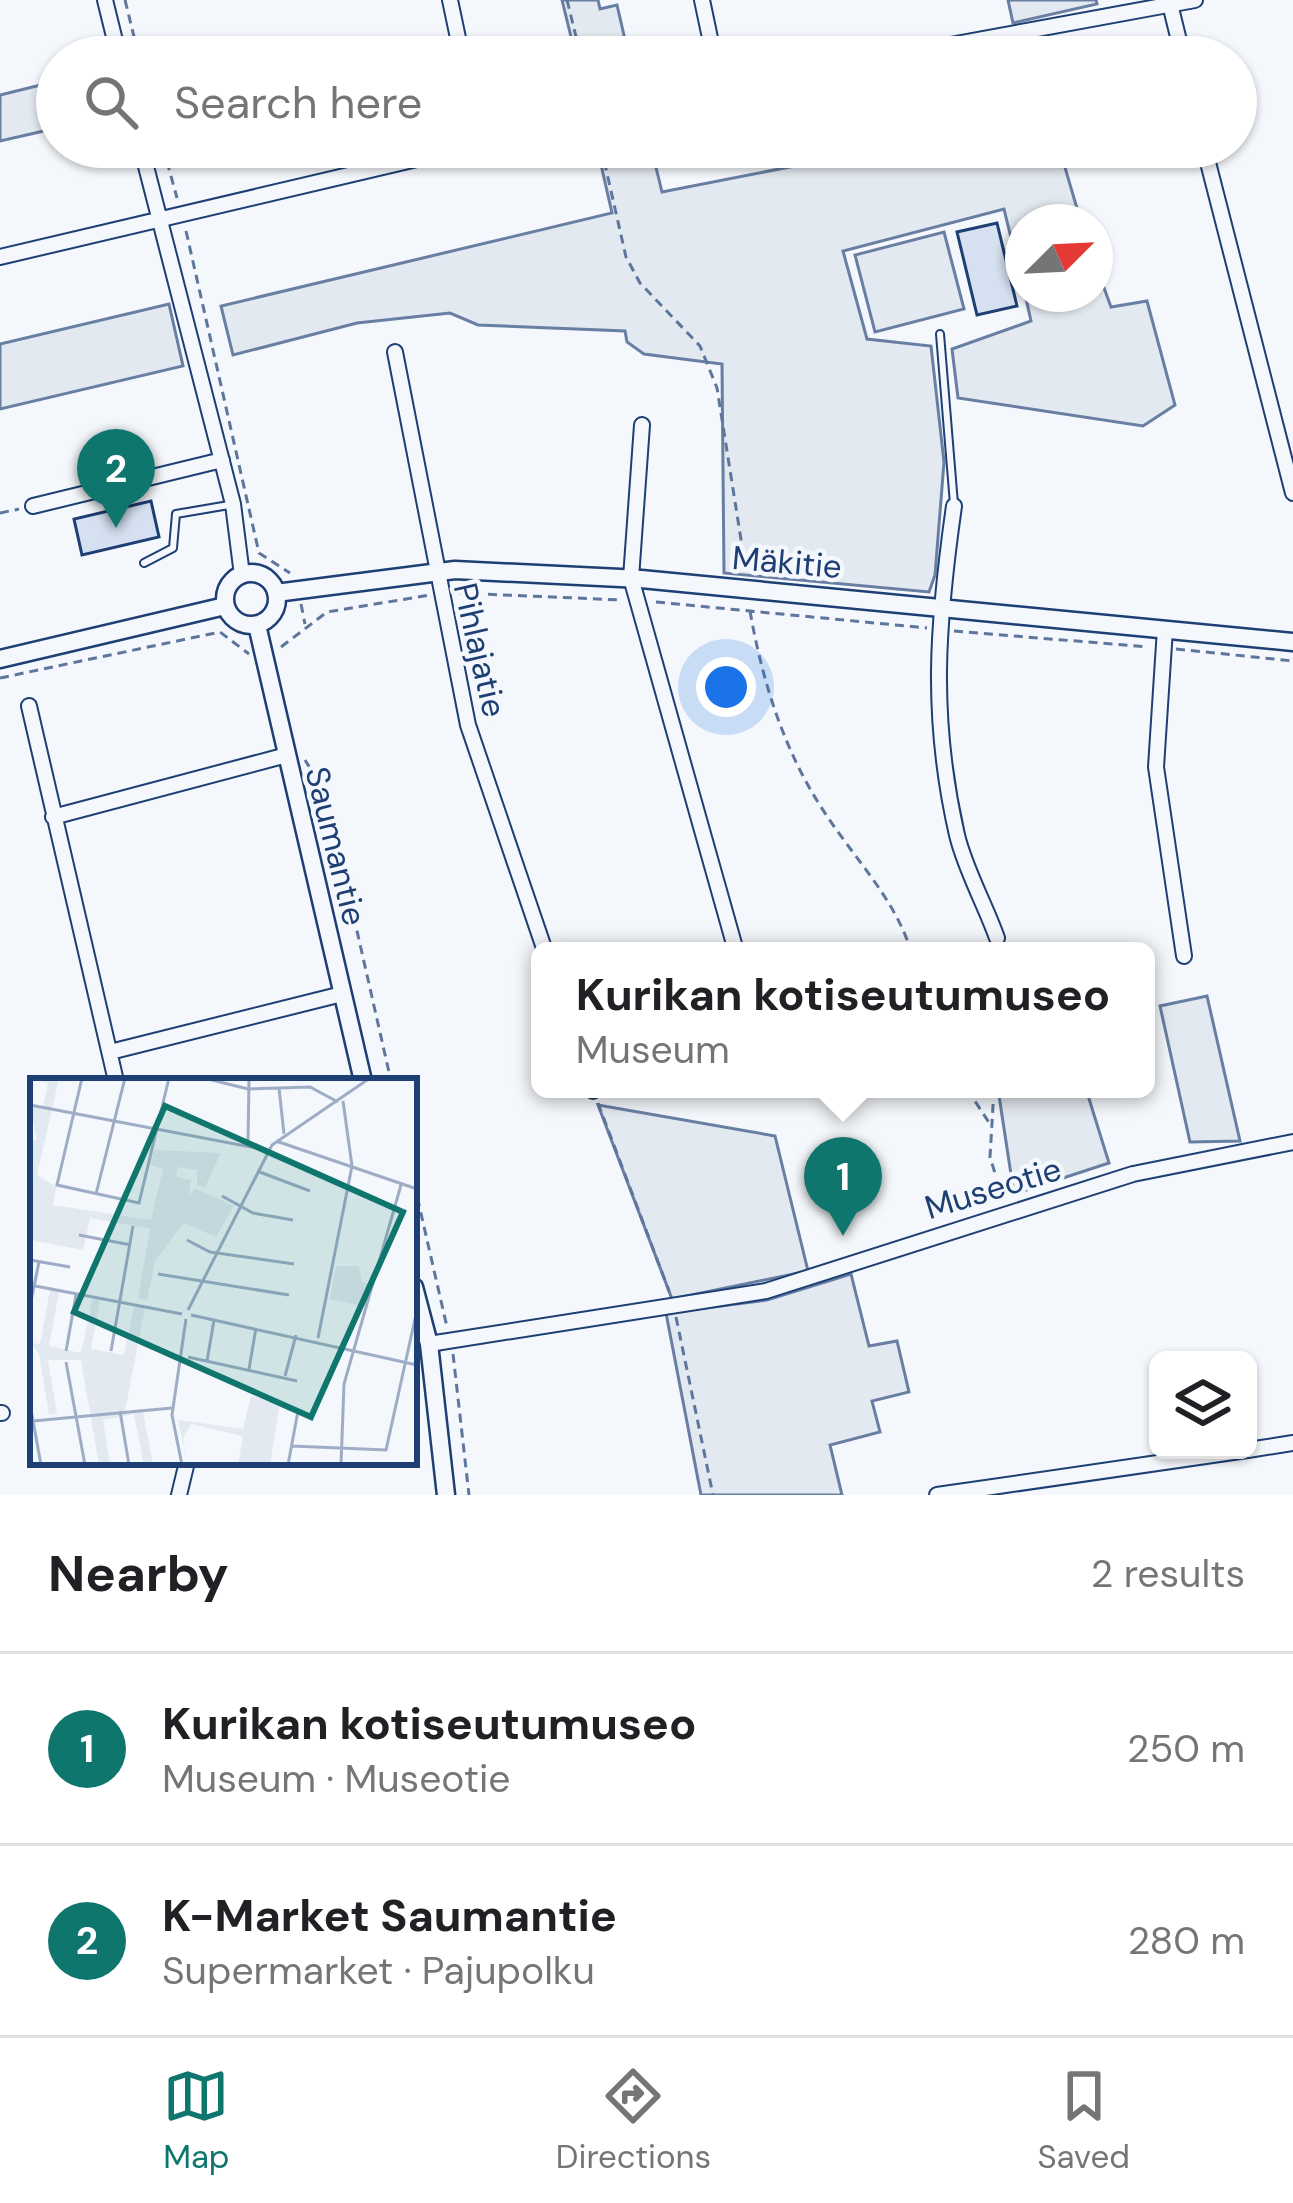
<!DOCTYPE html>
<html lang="en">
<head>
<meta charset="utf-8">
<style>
	body { margin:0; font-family:"DM Sans",sans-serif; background:#f6f6f6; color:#202124 }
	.controls { position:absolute; right:36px; bottom:36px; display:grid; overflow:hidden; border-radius:18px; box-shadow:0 3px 9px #0004 }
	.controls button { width:108px; height:108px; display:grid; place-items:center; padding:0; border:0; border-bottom:3px solid #e0e0e0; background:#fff; color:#202124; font:60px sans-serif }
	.compass { position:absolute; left:1005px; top:204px; width:108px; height:108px; border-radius:50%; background:#fff; box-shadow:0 3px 9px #0004; rotate:66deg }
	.you { position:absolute; left:726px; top:687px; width:42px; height:42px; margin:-30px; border:9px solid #fff; border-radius:50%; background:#1a73e8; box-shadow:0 0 0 18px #1a73e833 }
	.badge { display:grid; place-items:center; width:78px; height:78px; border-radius:50%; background:#0f766e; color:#fff; font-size:39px; font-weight:700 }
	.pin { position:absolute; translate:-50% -99px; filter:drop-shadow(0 3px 6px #0008) }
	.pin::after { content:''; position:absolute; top:63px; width:42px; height:36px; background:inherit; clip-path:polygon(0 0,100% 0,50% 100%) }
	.popup { position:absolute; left:531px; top:942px; width:624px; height:156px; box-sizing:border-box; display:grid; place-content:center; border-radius:18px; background:#fff; filter:drop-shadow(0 3px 9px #0005); font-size:39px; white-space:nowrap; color:#757577 }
	.popup b { font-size:45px; color:#202124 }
	.popup::after { content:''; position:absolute; left:50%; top:100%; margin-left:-24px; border:24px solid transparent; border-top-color:#fff }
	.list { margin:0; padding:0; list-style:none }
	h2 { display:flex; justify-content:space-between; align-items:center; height:156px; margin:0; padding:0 48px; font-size:51px }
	h2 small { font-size:39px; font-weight:400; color:#757577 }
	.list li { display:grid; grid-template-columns:78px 1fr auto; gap:36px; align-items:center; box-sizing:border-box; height:192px; padding:0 48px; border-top:3px solid #e0e0e0 }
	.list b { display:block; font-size:45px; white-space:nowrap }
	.list p { margin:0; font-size:39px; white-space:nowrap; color:#757577 }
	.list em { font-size:39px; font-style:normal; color:#757577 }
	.icon { flex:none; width:66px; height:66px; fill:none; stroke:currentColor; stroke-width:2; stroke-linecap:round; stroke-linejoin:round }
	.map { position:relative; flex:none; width:1293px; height:1495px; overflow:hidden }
	.search { position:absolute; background:#fff; box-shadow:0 3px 9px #0004; left:36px; right:36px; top:36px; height:132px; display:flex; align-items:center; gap:30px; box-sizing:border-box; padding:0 42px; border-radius:66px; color:#757577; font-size:45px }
	.sheet { height:540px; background:#fff }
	nav { display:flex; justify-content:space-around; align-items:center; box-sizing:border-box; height:168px; border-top:3px solid #e0e0e0; background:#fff; font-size:33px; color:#757577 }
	nav a { display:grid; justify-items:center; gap:6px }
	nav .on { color:#0f766e }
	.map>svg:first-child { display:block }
	.green { fill:#e3e9f0; stroke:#687fa3; stroke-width:3 }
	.building { fill:#d5e0f0; stroke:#1d3f73; stroke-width:3 }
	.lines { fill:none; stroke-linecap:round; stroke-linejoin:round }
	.service-casing { stroke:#1d3f73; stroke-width:10 }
	.minor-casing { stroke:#1d3f73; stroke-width:18 }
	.tertiary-casing { stroke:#1d3f73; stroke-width:21 }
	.path { stroke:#5e769c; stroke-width:3; stroke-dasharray:9 6; stroke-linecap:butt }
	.service { stroke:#f4f7fb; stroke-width:6 }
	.minor { stroke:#f4f7fb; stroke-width:14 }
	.tertiary { stroke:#f4f7fb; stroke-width:16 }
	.labels { text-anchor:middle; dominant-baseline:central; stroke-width:9; stroke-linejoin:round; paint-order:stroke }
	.street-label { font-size:33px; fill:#1d3f73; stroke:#f4f7fb }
	.inset-road { fill:none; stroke:#9eadc5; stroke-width:3 }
	.view { fill:#0f766e; fill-opacity:0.15; stroke:#0f766e; stroke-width:6 }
	.inset-edge { fill:none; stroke:#1d3f73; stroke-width:6 }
</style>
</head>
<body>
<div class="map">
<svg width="1293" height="1495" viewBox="0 0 1293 1495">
	<rect width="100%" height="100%" fill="#f4f7fb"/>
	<!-- green -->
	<path class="green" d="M562,0H598L600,9L617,5L629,57H576Z
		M1008,0H1096L1097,4L1013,23Z
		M1035,43L1038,57H955Z
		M57,81V128L0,141V95Z
		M597,147H651L662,192L891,147H1059L1081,222H1023V287L1004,209L843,251L867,339L931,346L944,462L935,575L929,592L724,573L722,364L644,354L627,342L625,331L478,325L450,313L357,323L233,355L221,306L612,213Z
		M944,232L964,309L875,332L855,255Z
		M1095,263L1111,307L1147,301L1175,405L1143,426L958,398L952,349L1031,321L1025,294H1095Z
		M169,304L183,366L0,409V344Z
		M1207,996L1240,1141L1190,1142L1160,1006Z
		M998,1089H1086L1109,1163L1014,1194Z
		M598,1105L775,1136L808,1271L672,1299Z
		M851,1274L869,1346L897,1341L909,1392L872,1401L880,1432L830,1445L842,1495H701L666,1313L767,1300Z"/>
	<!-- building -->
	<path class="building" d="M997,223L1017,306L977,315L957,232Z
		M151,501L159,537L82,555L74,519Z"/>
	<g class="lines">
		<!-- service casing -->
		<g class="service-casing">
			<path id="service" d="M940,334L954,504
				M144,563L173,548L176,514L229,505"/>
		</g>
		<!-- minor casing -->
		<g class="minor-casing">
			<path id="minor" d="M105,0L119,57
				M450,0L462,57
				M702,0L714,57
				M1169,0L1183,57
				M885,57L1195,0
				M141,147L233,504L242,575
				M1204,147L1293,493
				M0,257L468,147
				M395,352L468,725L545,951
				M642,425L631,578L736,951
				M33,506L222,460
				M954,506C937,625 930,717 957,835C965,869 985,904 997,938
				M1165,629L1156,767L1184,956
				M29,706L116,1081
				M53,817L283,756
				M110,1052L342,994
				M593,1089V1091
				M429,1344L766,1291L1133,1174L1293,1142
				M0,1413H2
				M1248,1450L1293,1443
				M179,1495L187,1462
				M937,1495L1247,1450"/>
		</g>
		<!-- tertiary casing -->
		<g class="tertiary-casing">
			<path id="tertiary" d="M225 599a26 26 0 1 1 52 0a26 26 0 1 1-52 0Z
				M276,593L455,570L641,579L1293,642
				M257,625L363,1081
				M0,659L225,606
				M414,1287L429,1344L446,1495"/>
		</g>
		<!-- path -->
		<path class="path" d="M125,0L139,57
			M567,0L581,57
			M163,147L177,198
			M601,147L626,257L640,283L700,346L717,388L746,571
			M186,231L259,553L290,573
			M0,513L19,509
			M458,593L622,600
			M656,602L927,628
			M301,604L305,624
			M750,611C762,680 784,751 823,810C853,857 894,897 911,951
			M954,631L1148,647
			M281,647L327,612L430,595
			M1176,649L1293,661
			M0,678L220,632L249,654
			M305,760L326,794L391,1081
			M967,1089L990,1124
			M994,1089L990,1157L1003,1199
			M598,1103L669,1291
			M414,1183L447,1327
			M676,1317L713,1495
			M453,1354L469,1495"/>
		<!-- service -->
		<use href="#service" class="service"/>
		<!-- minor -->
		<use href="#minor" class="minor"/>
		<!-- tertiary -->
		<use href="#tertiary" class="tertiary"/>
	</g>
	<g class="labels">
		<!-- street labels -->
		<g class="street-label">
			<text transform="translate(787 562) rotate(5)">Mäkitie</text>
			<text transform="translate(480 650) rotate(77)">Pihlajatie</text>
			<text transform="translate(336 846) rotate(76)">Saumantie</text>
			<text transform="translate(993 1188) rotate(-17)">Museotie</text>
		</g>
	</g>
	<!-- overview -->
	<g transform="translate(30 1078)">
		<rect width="387" height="387" fill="#f4f7fb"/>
		<path d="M0,0H29L7,97L26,109L23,127L121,142L133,91L120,87L124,72L191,75L175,109L167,107V92L148,89L146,99L161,102L159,118L165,110L204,128L186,159L153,145L125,184L117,222L108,220L120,151L60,140L53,172L0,162V62H7L0,28H13L18,5ZM306,188H329L332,204L341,206L335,229L300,221ZM20,212L29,214L19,268L51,275L63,220L70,222L61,271L94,277L104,228L115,230L95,333L113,334L123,387H114L104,336L73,342L80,387H69L51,282H18L27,336L19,337L9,275L0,265L10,266ZM221,318L250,324L240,387H208L213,358L161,346L153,360L158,387L148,342L213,351Z" fill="#e3e9f0"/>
		<path class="inset-road" d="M52,0L27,107L109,125L139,0M174,0L218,11L280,9L308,24M249,10L254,56M0,27L237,72M246,63L387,111M218,64L219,0M227,93L280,113M66,116L95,0M192,118L223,135L263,142M49,157L101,167M157,162L180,174L264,186M0,182L40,189M128,196L259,217M0,207L152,236M0,228L9,184M158,232L242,67L340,0M161,237L387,287M288,260L322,88L313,23M36,273L46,217M81,273L103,148M158,279L267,303M177,283L184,242M36,284L55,387M219,291L226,250M255,298L266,257M0,326L11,387M90,333L99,387M3,343L142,330M262,368L356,372L387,232M152,387L142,337L156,241M258,387L268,333M311,387L314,306L371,107"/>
		<path class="view" d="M135,28L373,134L281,339L44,234Z"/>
		<rect width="387" height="387" class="inset-edge"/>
	</g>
</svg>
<div class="controls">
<button><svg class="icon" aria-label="layers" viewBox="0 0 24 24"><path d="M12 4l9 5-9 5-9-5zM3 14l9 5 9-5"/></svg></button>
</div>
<svg class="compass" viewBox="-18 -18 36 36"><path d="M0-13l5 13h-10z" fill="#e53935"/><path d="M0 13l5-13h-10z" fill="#757577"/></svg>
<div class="you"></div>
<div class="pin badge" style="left:843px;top:1236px">1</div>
<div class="popup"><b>Kurikan kotiseutumuseo</b>Museum</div>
<div class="pin badge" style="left:116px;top:528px">2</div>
<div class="search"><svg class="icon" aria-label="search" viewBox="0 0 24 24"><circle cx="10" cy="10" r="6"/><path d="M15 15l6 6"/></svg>Search here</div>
</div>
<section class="sheet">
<h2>Nearby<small>2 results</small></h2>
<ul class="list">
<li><span class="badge">1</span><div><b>Kurikan kotiseutumuseo</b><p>Museum · Museotie</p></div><em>250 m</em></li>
<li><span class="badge">2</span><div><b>K-Market Saumantie</b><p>Supermarket · Pajupolku</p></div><em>280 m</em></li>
</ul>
</section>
<nav>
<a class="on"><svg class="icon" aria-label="map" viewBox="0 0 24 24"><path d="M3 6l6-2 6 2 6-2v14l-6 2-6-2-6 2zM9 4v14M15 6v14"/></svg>Map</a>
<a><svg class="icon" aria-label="directions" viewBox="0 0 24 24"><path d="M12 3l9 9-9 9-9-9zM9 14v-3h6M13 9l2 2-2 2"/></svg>Directions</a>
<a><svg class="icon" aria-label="saved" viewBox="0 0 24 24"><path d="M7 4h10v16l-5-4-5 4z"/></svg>Saved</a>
</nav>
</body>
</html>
